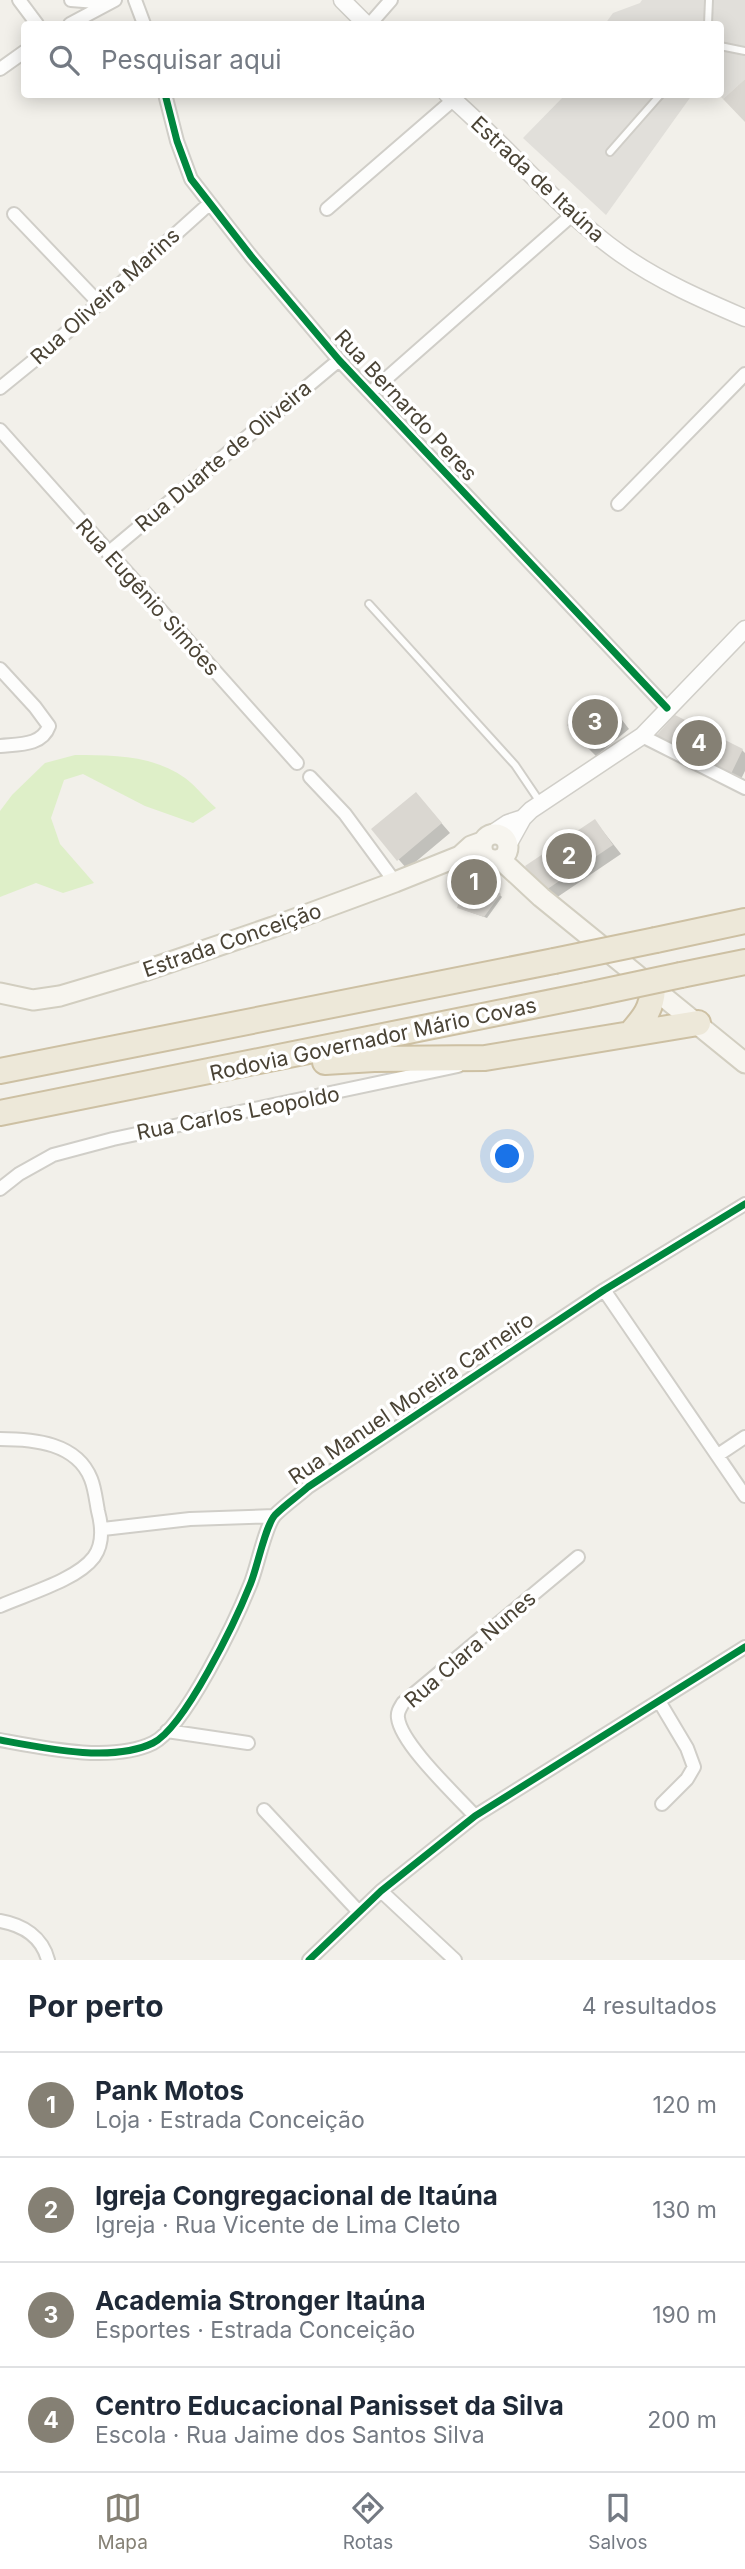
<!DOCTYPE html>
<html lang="pt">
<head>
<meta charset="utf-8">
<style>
	body { margin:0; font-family:Inter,sans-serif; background:#f2f2f3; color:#1f2937 }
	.you { position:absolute; left:508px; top:1157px; width:24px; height:24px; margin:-18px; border:5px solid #fff; border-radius:50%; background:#1a73e8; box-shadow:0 0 0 10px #1a73e833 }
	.badge { display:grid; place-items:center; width:46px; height:46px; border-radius:50%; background:#858074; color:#fff; font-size:23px; font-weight:700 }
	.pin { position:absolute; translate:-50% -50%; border:4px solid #fff; box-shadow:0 2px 7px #0006 }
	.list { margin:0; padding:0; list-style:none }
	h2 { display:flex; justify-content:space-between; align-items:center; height:91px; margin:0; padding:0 28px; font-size:30px }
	h2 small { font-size:23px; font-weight:400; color:#747a83 }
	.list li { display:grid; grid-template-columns:46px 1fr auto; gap:21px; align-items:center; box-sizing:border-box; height:105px; padding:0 28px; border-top:2px solid #e0e1e3 }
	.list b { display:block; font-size:26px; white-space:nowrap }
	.list p { margin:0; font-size:23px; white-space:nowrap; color:#747a83 }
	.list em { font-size:23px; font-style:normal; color:#747a83 }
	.icon { flex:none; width:38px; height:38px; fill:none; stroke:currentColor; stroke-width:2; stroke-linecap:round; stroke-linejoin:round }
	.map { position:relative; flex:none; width:745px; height:1960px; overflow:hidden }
	.search { position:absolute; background:#fff; box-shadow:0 4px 18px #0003; left:21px; right:21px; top:21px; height:77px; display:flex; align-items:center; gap:18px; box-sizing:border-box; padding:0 24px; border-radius:7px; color:#747a83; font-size:26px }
	.sheet { height:511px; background:#fff }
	nav { display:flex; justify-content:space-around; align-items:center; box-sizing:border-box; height:98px; border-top:2px solid #e0e1e3; background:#fff; font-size:19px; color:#747a83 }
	nav a { display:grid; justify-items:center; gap:4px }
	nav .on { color:#858074 }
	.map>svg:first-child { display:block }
	.green { fill:#deefc8 }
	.parking { fill:#e1dfda }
	.shadow { fill:#0003 }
	.building { fill:#dad7d1 }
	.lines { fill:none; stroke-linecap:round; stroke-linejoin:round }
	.service-casing { stroke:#d0cec8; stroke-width:10 }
	.minor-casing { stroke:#d0cec8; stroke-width:16 }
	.tertiary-casing { stroke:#d0cec8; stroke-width:19 }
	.secondary-casing { stroke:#d2cec0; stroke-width:23 }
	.motorway-casing { stroke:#cdc0a3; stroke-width:28 }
	.service { stroke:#fdfdfc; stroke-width:6 }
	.minor { stroke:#fdfdfc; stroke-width:12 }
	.tertiary { stroke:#fdfdfc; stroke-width:16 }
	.secondary { stroke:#f7f5ef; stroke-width:19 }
	.motorway { stroke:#ede8d9; stroke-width:24 }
	.motorway-bridge-casing { stroke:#cdc0a3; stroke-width:28; stroke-linecap:butt }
	.motorway-bridge { stroke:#ede8d9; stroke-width:24 }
	.cycleway-casing { stroke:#fff; stroke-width:11 }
	.cycleway { stroke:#00873e; stroke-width:7 }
	.labels { text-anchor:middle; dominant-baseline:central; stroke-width:7; stroke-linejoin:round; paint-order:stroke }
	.street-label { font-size:21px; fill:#4a4335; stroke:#fff }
</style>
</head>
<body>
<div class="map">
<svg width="745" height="1960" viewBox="0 0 745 1960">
	<rect width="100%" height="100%" fill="#f2f0ea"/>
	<!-- green -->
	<path class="green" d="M75,755C113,755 153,755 185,778C196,786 206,799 216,808L193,823L145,806L83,774L64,780L51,818L60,844L94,883L63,893L36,883L0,897V811L12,795L45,763Z"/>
	<!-- parking -->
	<path class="parking" d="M642,0H745V79L723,99L719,95L720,24H605L613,13L640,3Z
		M565,95H692L606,215L523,138Z"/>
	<!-- shadow -->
	<path class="shadow" d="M612,707L629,729L596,756L587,747Z
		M657,738L742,750L745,753V771L739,783Z
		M424,803L450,833L407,869L373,830Z
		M595,821L621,854L553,900L545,891Z
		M500,895L502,897L487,918L459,908Z"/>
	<!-- building -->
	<path class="building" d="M745,79V122L723,99Z
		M603,696L622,719L586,748L567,725Z
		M675,715L743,749L730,776L654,738Z
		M416,792L442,823L397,861L371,829Z
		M595,819L613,845L543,892L525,866Z
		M468,870L501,894L484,917L457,908Z"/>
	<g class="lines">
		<!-- service casing -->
		<g class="service-casing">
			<path id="service" d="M708,24L709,0
				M720,46L745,51
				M610,152L661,94
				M369,604L515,765L540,802"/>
		</g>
		<!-- minor casing -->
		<g class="minor-casing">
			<path id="minor" d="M19,0L37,24
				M71,0L109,3
				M135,0L144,24
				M70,24L115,0
				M370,24L391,0
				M0,69L24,52
				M165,94L177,141L191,179L251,256L339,360L667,708
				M327,209L453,100
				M14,214L98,302
				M0,388L48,349L209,204
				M371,392L572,215
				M0,430L297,763
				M618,504L745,374
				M108,553L339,360
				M0,669L35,707L49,726C42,746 18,744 0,746
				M642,736L745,788
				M310,777L345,814L395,882
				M0,1189L19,1174L53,1155L113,1139L458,1066
				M604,1290L745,1496
				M0,1439C34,1439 77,1443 91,1479C95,1489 96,1501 98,1511C102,1526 104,1543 94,1557C77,1580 27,1594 0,1606
				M718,1455L745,1437
				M103,1529L190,1519L274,1516
				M659,1701L687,1748L694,1767L687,1779L662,1804
				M167,1731L248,1743
				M0,1740C43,1748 112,1763 153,1743C185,1727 236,1620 250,1585C257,1569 265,1526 275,1515C285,1505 298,1496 308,1487L604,1290L745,1204
				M264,1810L359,1912
				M475,1816C456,1795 401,1744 398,1718C397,1712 400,1708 403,1703L578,1557
				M381,1891L455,1960
				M0,1921C23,1925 42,1937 48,1960
				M309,1960L381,1891L475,1816L745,1647"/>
		</g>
		<!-- tertiary casing -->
		<g class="tertiary-casing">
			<path id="tertiary" d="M342,0L366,24
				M447,94C507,145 556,208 621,254C659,281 703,300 745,318
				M493,833L508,823L523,818
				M508,845L523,818L531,810L642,736L745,629"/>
		</g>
		<!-- secondary casing -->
		<g class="secondary-casing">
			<path id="secondary" d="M482 847a13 13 0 1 1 26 0a13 13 0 1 1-26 0Z
				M500,859L541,897L745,1063
				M0,993L33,1000L60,996L144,971L273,927L395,882L460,856L471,846L482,842"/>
		</g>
		<!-- motorway casing -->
		<g class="motorway-casing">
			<path id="motorway" d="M656,940L745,921
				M681,975L745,962
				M631,1033C644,1018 652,1009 653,988
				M325,1062L374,1059L485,1058L698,1023
				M0,1071L554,961
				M0,1113L587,995"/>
		</g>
		<!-- service -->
		<use href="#service" class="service"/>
		<!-- minor -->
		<use href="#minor" class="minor"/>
		<!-- tertiary -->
		<use href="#tertiary" class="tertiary"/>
		<!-- secondary -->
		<use href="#secondary" class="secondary"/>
		<!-- motorway -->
		<use href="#motorway" class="motorway"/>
		<!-- motorway-bridge casing -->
		<g class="motorway-bridge-casing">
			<path id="motorway-bridge" d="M554,961L656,940
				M587,995L681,975"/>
		</g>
		<!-- motorway-bridge -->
		<use href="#motorway-bridge" class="motorway-bridge"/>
		<!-- cycleway casing -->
		<g class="cycleway-casing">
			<path id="cycleway" d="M165,94L177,141L191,179L251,256L339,360L667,708
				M0,1740C43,1748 112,1763 153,1743C185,1727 236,1620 250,1585C257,1569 265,1526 275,1515C285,1505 298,1496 308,1487L604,1290L745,1204
				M309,1960L381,1891L475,1816L745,1647"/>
		</g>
		<!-- cycleway -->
		<use href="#cycleway" class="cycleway"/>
	</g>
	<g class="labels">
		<!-- street labels -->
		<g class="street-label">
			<text transform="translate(538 179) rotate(43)">Estrada de Itaúna</text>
			<text transform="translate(105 296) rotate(-42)">Rua Oliveira Marins</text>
			<text transform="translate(406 405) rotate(47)">Rua Bernardo Peres</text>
			<text transform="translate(223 456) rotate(-40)">Rua Duarte de Oliveira</text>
			<text transform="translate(148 597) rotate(48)">Rua Eugênio Simões</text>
			<text transform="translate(232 940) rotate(-19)">Estrada Conceição</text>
			<text transform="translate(373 1039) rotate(-12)">Rodovia Governador Mário Covas</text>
			<text transform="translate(238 1113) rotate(-11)">Rua Carlos Leopoldo</text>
			<text transform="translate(411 1398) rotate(-34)">Rua Manuel Moreira Carneiro</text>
			<text transform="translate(470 1649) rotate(-41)">Rua Clara Nunes</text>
		</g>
	</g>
</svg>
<div class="you"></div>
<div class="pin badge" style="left:474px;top:882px">1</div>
<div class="pin badge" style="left:569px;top:856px">2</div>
<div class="pin badge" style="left:595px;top:722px">3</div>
<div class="pin badge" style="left:699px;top:743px">4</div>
<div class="search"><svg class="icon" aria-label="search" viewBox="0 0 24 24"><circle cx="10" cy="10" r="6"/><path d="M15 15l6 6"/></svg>Pesquisar aqui</div>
</div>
<section class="sheet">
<h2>Por perto<small>4 resultados</small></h2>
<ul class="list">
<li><span class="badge">1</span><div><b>Pank Motos</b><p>Loja · Estrada Conceição</p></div><em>120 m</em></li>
<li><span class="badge">2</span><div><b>Igreja Congregacional de Itaúna</b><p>Igreja · Rua Vicente de Lima Cleto</p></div><em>130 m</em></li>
<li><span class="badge">3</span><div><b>Academia Stronger Itaúna</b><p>Esportes · Estrada Conceição</p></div><em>190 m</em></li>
<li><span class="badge">4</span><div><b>Centro Educacional Panisset da Silva</b><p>Escola · Rua Jaime dos Santos Silva</p></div><em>200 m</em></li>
</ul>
</section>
<nav>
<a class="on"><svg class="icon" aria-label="map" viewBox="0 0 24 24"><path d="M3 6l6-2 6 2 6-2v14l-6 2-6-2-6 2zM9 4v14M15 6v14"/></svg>Mapa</a>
<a><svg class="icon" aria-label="directions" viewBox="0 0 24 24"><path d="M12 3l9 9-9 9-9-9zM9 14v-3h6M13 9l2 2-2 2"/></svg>Rotas</a>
<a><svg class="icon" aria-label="saved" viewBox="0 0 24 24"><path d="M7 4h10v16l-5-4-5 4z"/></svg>Salvos</a>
</nav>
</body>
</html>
